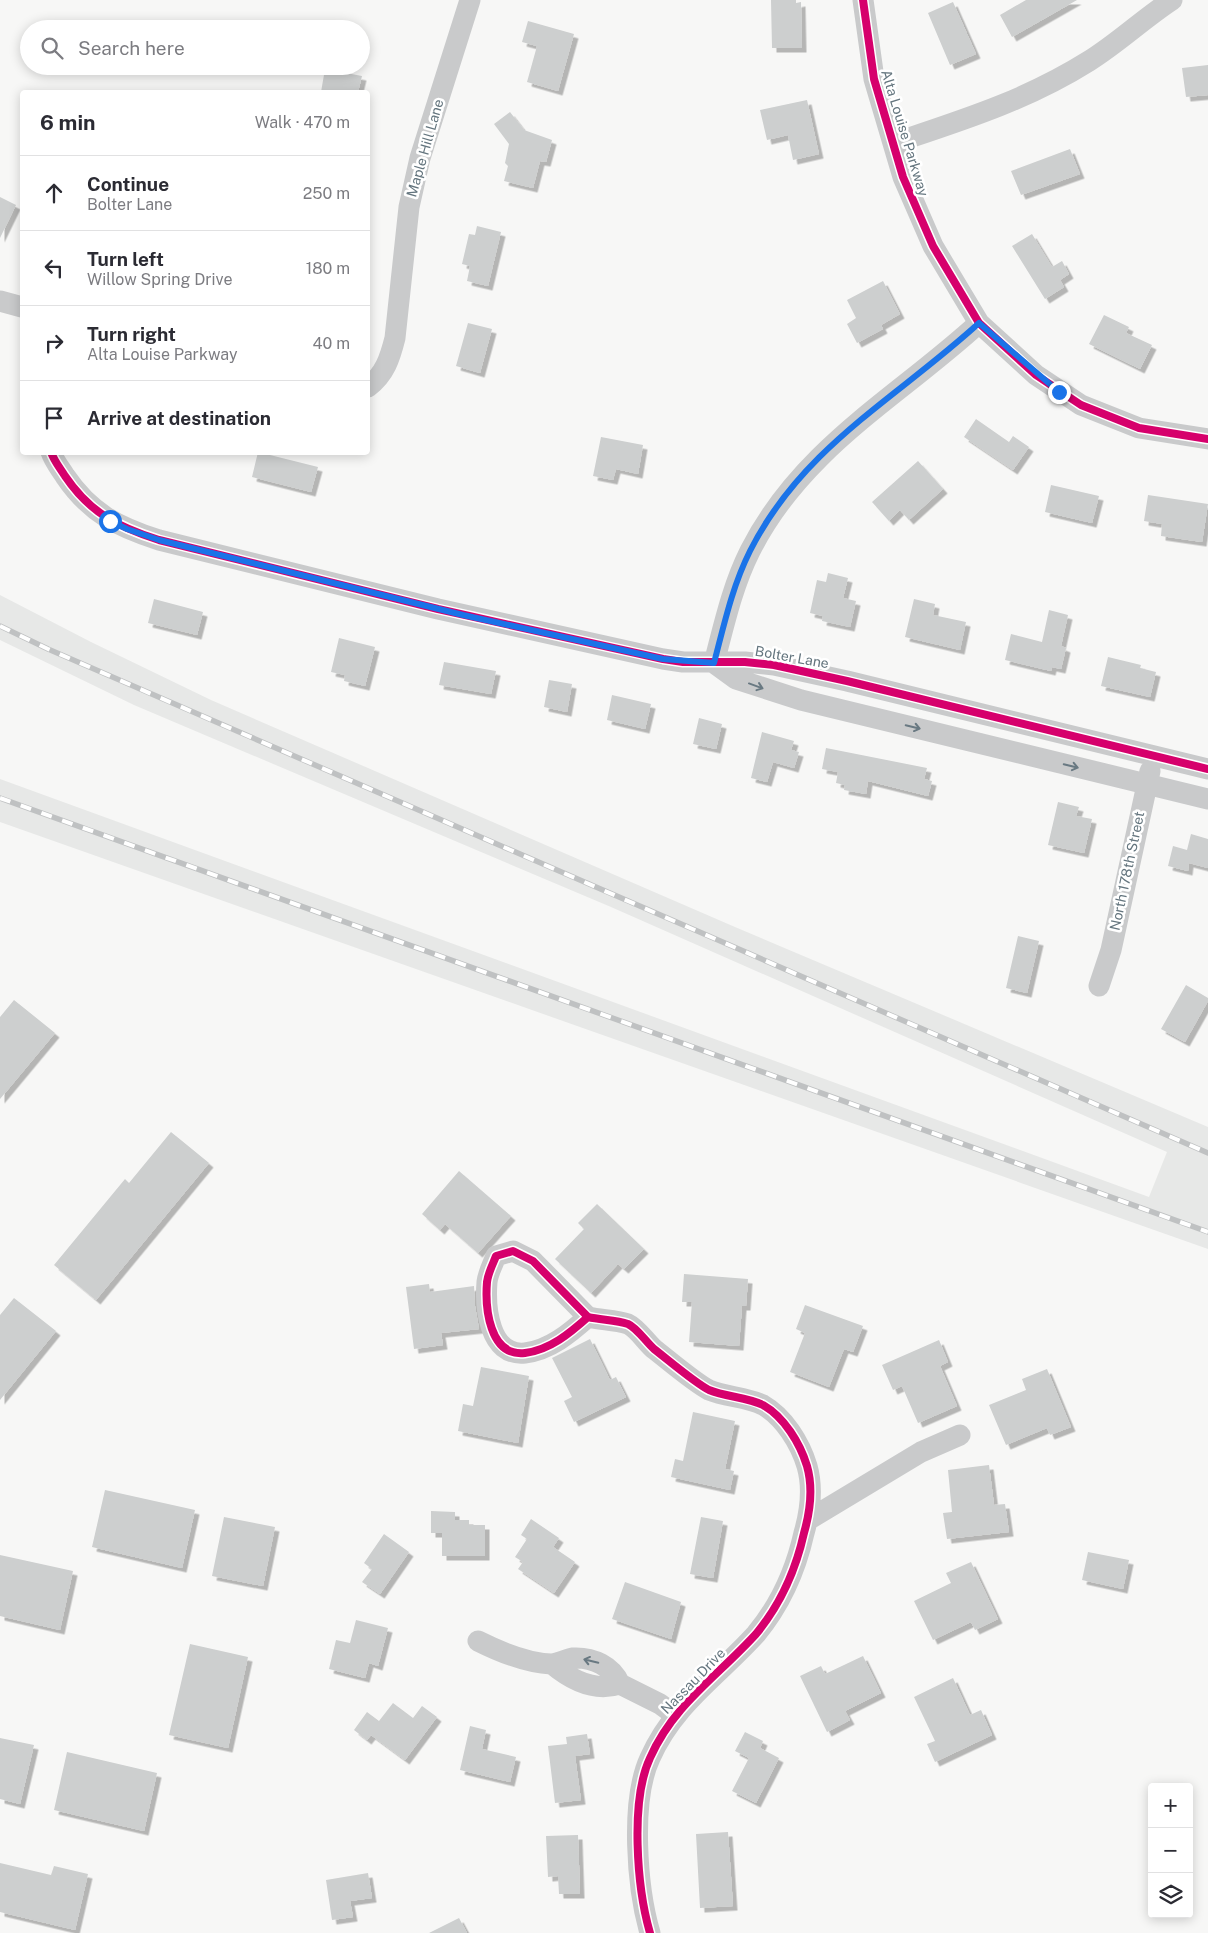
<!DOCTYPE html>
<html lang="en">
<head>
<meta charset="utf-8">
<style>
	body { margin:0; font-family:"Public Sans",sans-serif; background:#f2f2f3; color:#2b2b33 }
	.controls { position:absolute; right:15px; bottom:15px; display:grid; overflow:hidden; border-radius:5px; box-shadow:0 2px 12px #0003 }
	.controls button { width:45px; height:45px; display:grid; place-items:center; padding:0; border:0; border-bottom:1px solid #e1e1e2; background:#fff; color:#2b2b33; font:25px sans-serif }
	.stop { position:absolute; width:15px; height:15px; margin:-11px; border:4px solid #1a73e8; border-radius:50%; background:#fff }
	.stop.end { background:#1a73e8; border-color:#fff; box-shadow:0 1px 5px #0008 }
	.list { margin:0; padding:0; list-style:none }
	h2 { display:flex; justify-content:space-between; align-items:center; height:65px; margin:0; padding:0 20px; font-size:21px }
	h2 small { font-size:16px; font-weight:400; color:#7c7c81 }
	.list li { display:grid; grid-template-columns:32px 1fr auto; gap:15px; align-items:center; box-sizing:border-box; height:75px; padding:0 20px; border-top:1px solid #e1e1e2 }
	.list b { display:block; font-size:19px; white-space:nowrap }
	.list p { margin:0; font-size:16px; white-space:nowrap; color:#7c7c81 }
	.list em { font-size:16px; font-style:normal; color:#7c7c81 }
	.icon { flex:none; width:28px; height:28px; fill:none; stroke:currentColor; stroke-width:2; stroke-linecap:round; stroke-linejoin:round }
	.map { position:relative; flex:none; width:1208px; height:1933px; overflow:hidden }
	.search { position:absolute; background:#fff; box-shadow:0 2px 12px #0003; left:20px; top:20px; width:350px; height:55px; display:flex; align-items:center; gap:12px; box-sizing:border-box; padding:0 18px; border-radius:28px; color:#7c7c81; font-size:19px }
	.panel { position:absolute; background:#fff; box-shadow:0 2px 12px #0003; left:20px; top:90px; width:350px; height:365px; border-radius:5px }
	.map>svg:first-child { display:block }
	.built { fill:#e7e8e7 }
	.building { fill:#cdcfcf; filter:url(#shadow) }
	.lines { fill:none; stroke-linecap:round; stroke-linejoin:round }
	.minor { stroke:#c9cacb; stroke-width:21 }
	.rail-casing { stroke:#bfc1c2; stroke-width:5.5 }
	.rail { stroke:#fff; stroke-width:4; stroke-dasharray:11; stroke-linecap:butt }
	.cycleway-casing { stroke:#fff; stroke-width:11 }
	.cycleway { stroke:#d6006c; stroke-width:8 }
	.oneway { stroke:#697982 }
	.route { stroke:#1a73e8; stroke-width:6 }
	.labels { text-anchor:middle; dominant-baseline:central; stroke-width:5; stroke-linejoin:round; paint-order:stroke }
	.street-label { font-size:14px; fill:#64757e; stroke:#fff }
</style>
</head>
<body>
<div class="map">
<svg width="1208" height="1933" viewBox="0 0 1208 1933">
	<defs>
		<filter id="shadow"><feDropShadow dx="4.5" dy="4.5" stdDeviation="0" flood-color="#0004"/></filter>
	</defs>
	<rect width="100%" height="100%" fill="#f7f7f6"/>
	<!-- built -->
	<path class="built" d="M0,595L91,642L211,700L735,927L1208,1127V1249L0,822V779L1149,1197L1167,1152L611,907L134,705L0,640Z"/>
	<!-- building -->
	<path class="building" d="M771,0H796V3L801,2L802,48H772Z
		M1026,0H1077L1012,37L1000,15Z
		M953,2L976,54L950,65L928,13Z
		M528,21L574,34L558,91L527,82L537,46L522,42Z
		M1208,65V95L1186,97L1182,68Z
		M325,69L362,76L358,92H321Z
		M807,100L819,154L793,160L788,135L767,140L760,110Z
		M510,112L524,130L552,140L546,162L540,161L533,188L504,181L508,166L505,163L509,144L494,124Z
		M1070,149L1080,174L1021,195L1011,171Z
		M0,197L16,205L0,238Z
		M477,226L501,232L488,286L467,281L470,266L462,264L469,234L475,235Z
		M1032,234L1052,267L1062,261L1069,274L1060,280L1064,287L1045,299L1012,246Z
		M883,281L900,314L881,325L883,329L857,343L847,324L856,318L847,300Z
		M1104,315L1129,327L1126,333L1152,345L1140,369L1089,344Z
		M468,323L492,329L480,373L456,366Z
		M976,419L1009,442L1013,436L1029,447L1013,470L964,437Z
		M601,437L643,445L638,474L616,469L613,480L593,476Z
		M258,452L318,467L311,492L252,477Z
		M918,461L943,489L909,520L900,510L889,521L872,502Z
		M1051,485L1099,496L1092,523L1045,512Z
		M1148,495L1208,504L1202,542L1161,536L1162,524L1144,521Z
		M828,573L848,578L843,598L856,601L850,627L822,621L823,616L810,613L817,580L826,582Z
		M154,599L203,612L197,635L148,623Z
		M914,599L935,604L933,615L966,622L960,650L905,637Z
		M1049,610L1068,615L1061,646L1066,648L1061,669L1052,667L1051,671L1005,660L1011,634L1042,642Z
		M339,638L375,647L365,686L344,681L345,675L331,672Z
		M1108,657L1141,665L1140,668L1156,672L1150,697L1101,686Z
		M444,662L496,671L491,694L439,685Z
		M549,680L572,684L567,712L544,707Z
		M612,695L651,704L645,729L607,720Z
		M699,718L722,724L716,749L693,744Z
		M762,732L794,741L791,750L799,752L794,768L773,762L767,782L751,778Z
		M826,748L927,768L924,779L932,781L928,796L868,781L866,794L844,790L845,785L836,783L838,772L822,769Z
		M1058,802L1079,807L1076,816L1092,819L1084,853L1048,845Z
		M1191,834L1208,839V868L1189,863L1188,871L1168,866L1173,846L1187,850Z
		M1018,936L1039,941L1027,993L1006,988Z
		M1186,985L1208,998V1001L1185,1042L1161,1029Z
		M14,1000L55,1033L0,1099V1017Z
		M171,1132L209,1163L96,1300L54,1265L125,1179L129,1183Z
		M459,1171L511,1216L478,1253L445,1224L440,1230L422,1214Z
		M597,1204L644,1249L624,1269L618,1264L591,1293L555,1259L584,1229L578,1223Z
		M684,1274L748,1279L746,1306H742L739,1346L689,1342L692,1302H682Z
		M429,1284L430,1292L474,1286L475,1306L479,1329L441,1333L443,1345L414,1349L406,1287Z
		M14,1298L56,1331L0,1400V1315Z
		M805,1305L863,1326L853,1352L844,1349L829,1387L790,1372L805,1333L796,1329Z
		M590,1339L610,1380L616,1377L626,1397L574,1422L564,1401L572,1397L552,1358Z
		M939,1340L948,1362L940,1366L957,1406L918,1423L902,1386L893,1390L882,1365Z
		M481,1367L529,1376L518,1443L458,1431L463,1404L473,1406Z
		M1047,1369L1071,1427L1050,1435L1047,1428L1006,1445L989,1405L1026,1390L1022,1379Z
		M693,1412L735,1421L725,1469L734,1471L730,1490L671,1477L675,1459L683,1461Z
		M989,1465L994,1505L1005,1504L1009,1532L947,1539L943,1513L952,1512L948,1470Z
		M105,1490L195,1510L182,1568L92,1547Z
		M431,1511L455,1512V1520H469V1525H485V1556H442V1533H431Z
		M224,1517L275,1527L263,1586L212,1576Z
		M701,1517L723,1521L713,1578L690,1574Z
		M531,1519L559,1538L553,1547L575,1562L554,1593L518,1569L523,1562L515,1557L527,1539L521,1535Z
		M384,1534L409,1552L380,1594L362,1582L372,1569L364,1563Z
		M1088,1552L1129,1560L1123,1589L1082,1580Z
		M0,1555L73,1571L60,1630L0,1616Z
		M971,1562L998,1619L975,1630L971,1622L933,1640L914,1601L951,1583L946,1573Z
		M625,1582L681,1602L671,1639L612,1619Z
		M356,1620L388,1628L378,1666L369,1663L365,1678L329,1669L336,1640L350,1643Z
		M190,1644L248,1657L228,1748L169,1735Z
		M863,1656L881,1693L845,1711L850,1720L827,1732L800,1676L821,1666L825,1674Z
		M953,1678L970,1715L981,1710L992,1735L935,1762L927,1744L935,1741L914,1697Z
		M393,1703L413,1718L422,1706L437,1717L405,1760L371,1735L367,1740L354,1730L367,1712L379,1721Z
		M470,1726L486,1730L482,1749L516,1757L510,1782L460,1770Z
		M745,1732L763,1741L760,1748L779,1758L756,1803L732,1791L749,1758L735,1751Z
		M587,1734L590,1754L575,1756L581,1800L555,1803L548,1746L567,1744L566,1737Z
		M0,1738L34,1745L20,1804L0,1799Z
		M67,1752L157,1773L144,1831L54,1810Z
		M728,1832L733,1906L700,1908L696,1834Z
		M578,1835L580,1894H559L558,1876L548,1877L546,1836Z
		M0,1863L51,1875L54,1866L88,1874L75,1930L0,1912Z
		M368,1873L372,1898L350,1901L353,1917L332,1920L326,1880Z
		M459,1918L467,1933H429Z"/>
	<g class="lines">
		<!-- minor -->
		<path class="minor" d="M863,0L874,79L903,177L933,246L979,323L1036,375L1081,405L1139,428L1208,439
			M894,143C963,120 1027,100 1089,61C1118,43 1143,19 1172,0
			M0,301L22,307
			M368,387C385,374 390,358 395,338L409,207L420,158L470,0
			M51,452C54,461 60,468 65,476C90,513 118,527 159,540L438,609L663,659L683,662H745L774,665L847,681L1208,769
			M714,663L736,679L801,700L1208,799
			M714,663C724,625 732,587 750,551C802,448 897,398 979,323
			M1099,986L1111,950L1150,771
			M588,1317L533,1261L513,1251L496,1256C493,1264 488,1273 487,1282C485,1307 489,1357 525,1353C550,1350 570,1333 588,1317C601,1320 616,1320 628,1324C637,1328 646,1342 654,1349C667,1359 695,1383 709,1390C726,1397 747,1397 763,1405C784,1417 800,1443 807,1466C813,1487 810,1512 804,1533C796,1569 780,1605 756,1634C717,1677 674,1704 650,1758C630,1801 637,1888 650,1933
			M808,1520L921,1452L960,1435
			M478,1641C500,1652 526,1663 551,1664C558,1664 566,1659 573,1658C593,1657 612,1666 620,1684
			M552,1664C571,1680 595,1692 620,1684L660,1704L675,1715"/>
		<!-- rail casing -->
		<g class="rail-casing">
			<path id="rail" d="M0,626L48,649L1208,1153
				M0,798L1208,1232"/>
		</g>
		<!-- rail -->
		<use href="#rail" class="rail"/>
		<!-- cycleway casing -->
		<g class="cycleway-casing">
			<path id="cycleway" d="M863,0L874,79L903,177L933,246L979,323L1036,375L1081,405L1139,428L1208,439
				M51,452C54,461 60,468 65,476C90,513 118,527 159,540L438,609L663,659L683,662H745L774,665L847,681L1208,769
				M588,1317L533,1261L513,1251L496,1256C493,1264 488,1273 487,1282C485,1307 489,1357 525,1353C550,1350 570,1333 588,1317C601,1320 616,1320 628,1324C637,1328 646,1342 654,1349C667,1359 695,1383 709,1390C726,1397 747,1397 763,1405C784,1417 800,1443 807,1466C813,1487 810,1512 804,1533C796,1569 780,1605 756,1634C717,1677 674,1704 650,1758C630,1801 637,1888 650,1933"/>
		</g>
		<!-- cycleway -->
		<use href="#cycleway" class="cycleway"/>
	</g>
	<!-- one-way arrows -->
	<defs><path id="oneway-shaft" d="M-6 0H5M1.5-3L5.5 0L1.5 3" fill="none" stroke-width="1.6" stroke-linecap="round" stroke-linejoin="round" transform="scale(1.25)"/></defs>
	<g class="oneway">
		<use href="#oneway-shaft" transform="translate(756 686) rotate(20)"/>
		<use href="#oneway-shaft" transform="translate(913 727) rotate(13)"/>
		<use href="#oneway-shaft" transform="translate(1071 766) rotate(14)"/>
		<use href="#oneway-shaft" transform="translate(591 1661) rotate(-167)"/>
	</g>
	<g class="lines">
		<!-- route -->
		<path class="route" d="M110,521L127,529L159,540L463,615L663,659L714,663C724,625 732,587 750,551C803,446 896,399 979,323L1059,392"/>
	</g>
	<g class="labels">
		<!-- street labels -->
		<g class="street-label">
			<text transform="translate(905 133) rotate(73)">Alta Louise Parkway</text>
			<text transform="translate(425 148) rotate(-74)">Maple Hill Lane</text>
			<text transform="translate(792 657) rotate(10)">Bolter Lane</text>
			<text transform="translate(1127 871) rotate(-78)">North 178th Street</text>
			<text transform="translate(693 1681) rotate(-46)">Nassau Drive</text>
		</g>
	</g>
</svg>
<div class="controls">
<button>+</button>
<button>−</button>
<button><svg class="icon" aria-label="layers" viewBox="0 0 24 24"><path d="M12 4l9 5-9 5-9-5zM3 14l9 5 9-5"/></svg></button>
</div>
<div class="stop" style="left:110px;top:521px"></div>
<div class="stop end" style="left:1059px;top:392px"></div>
<div class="search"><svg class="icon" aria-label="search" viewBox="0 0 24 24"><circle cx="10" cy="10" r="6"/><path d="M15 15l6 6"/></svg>Search here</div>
<section class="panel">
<h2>6 min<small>Walk · 470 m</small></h2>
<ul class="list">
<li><svg class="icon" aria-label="ahead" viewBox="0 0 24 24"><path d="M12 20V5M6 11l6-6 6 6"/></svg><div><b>Continue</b><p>Bolter Lane</p></div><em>250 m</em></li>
<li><svg class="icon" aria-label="left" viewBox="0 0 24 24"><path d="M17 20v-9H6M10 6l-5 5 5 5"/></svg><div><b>Turn left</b><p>Willow Spring Drive</p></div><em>180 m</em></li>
<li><svg class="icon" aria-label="right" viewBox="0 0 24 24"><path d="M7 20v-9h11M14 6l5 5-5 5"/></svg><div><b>Turn right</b><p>Alta Louise Parkway</p></div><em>40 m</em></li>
<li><svg class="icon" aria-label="arrive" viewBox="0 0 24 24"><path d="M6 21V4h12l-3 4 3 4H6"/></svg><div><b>Arrive at destination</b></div></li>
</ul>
</section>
</div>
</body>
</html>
